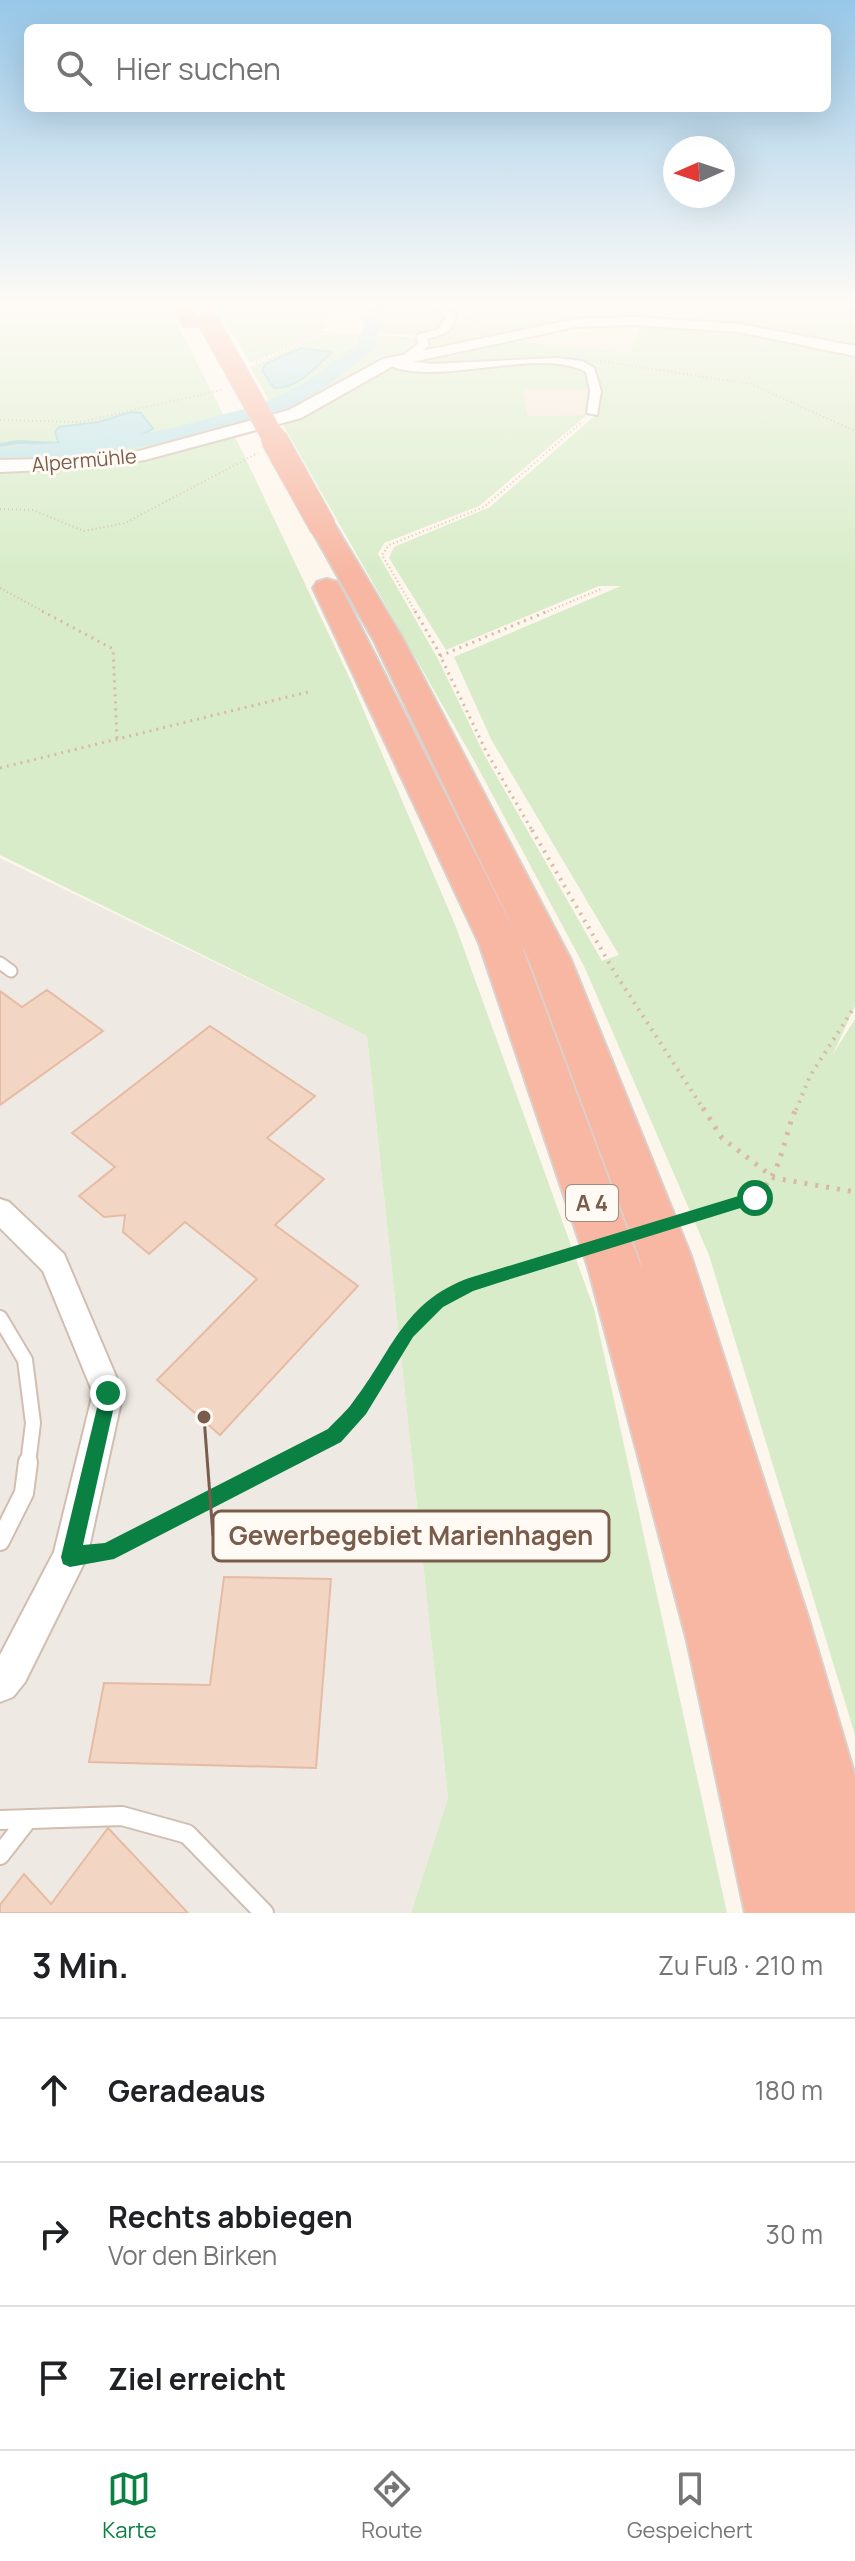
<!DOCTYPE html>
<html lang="de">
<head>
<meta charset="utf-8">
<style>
	body { margin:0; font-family:Manrope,sans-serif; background:#f6f6f6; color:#202124 }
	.compass { position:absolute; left:663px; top:136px; width:72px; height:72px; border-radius:50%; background:#fff; box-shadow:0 8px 32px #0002; rotate:267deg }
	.stop { position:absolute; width:24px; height:24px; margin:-18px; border:6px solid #0b8043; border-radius:50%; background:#fff }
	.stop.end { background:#0b8043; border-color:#fff; box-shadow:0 2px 8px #0008 }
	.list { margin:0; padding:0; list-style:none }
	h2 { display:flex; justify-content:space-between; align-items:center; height:104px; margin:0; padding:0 32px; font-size:34px }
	h2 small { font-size:26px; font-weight:400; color:#757577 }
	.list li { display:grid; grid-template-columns:52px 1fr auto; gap:24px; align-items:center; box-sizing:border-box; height:144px; padding:0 32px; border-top:2px solid #e0e0e0 }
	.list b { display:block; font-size:30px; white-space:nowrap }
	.list p { margin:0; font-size:26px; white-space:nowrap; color:#757577 }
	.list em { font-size:26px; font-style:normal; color:#757577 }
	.icon { flex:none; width:44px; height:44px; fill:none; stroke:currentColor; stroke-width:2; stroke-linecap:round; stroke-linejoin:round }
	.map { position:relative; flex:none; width:855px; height:1913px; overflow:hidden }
	.search { position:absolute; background:#fff; box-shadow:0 8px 32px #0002; left:24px; right:24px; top:24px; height:88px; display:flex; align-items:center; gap:20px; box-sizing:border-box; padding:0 28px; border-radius:12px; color:#757577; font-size:30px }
	.sheet { height:536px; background:#fff }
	nav { display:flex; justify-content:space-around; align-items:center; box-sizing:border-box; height:112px; border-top:2px solid #e0e0e0; background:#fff; font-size:22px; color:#757577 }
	nav a { display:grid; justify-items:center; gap:4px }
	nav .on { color:#0b8043 }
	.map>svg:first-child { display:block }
	.residential { fill:#f5e8da }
	.industrial { fill:#efe9e4 }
	.green { fill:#d8ecc9; fill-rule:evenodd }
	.water { fill:#bfe3e8; stroke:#a5d3da; stroke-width:2 }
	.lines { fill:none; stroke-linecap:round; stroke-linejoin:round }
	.stream { stroke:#a5d3da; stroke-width:4 }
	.river { fill:#bfe3e8; fill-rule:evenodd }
	.building { fill:#f3d5c3; stroke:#e6bba3; stroke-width:2 }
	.service-far2-casing { stroke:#d1beb0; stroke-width:15 }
	.service-far1-casing { stroke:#d1beb0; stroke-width:18 }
	.service-casing { stroke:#d1beb0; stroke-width:22 }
	.minor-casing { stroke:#d1beb0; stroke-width:4 }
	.secondary-casing { stroke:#d6c0b0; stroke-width:4 }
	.motorway-casing { stroke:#dad1cd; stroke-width:4 }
	.path-far4 { stroke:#d9b8a5; stroke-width:2; stroke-dasharray:1 3; stroke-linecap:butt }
	.path-far3 { stroke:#d9b8a5; stroke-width:3; stroke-dasharray:2 5; stroke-linecap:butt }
	.path-far2 { stroke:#d9b8a5; stroke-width:4; stroke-dasharray:2 6; stroke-linecap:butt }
	.path-far1 { stroke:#d9b8a5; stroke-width:5; stroke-dasharray:3 8; stroke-linecap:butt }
	.path { stroke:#d9b8a5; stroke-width:6; stroke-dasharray:3 10; stroke-linecap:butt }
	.service-far2 { stroke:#fff; stroke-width:11 }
	.service-far1 { stroke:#fff; stroke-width:14 }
	.service { stroke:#fff; stroke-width:18 }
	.minor { fill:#fff; fill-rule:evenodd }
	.secondary { fill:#fff; fill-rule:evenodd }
	.motorway { fill:#f7b7a3; fill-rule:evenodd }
	.motorway-bridge-far1-casing { stroke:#dad1cd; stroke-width:23; stroke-linecap:butt }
	.motorway-bridge-casing { stroke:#dad1cd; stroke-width:28; stroke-linecap:butt }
	.path-bridge { stroke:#d9b8a5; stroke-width:5; stroke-dasharray:3 8; stroke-linecap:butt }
	.motorway-bridge-far1 { stroke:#f7b7a3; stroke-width:21 }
	.motorway-bridge { stroke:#f7b7a3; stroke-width:26 }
	.route { fill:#0b8043 }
	.labels { text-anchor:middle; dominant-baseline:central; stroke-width:6; stroke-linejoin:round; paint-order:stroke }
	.far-street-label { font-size:20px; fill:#7a5c4d; stroke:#fffaf3 }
	.shield { fill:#fffaf3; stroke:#a28b7f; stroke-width:2 }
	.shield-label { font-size:22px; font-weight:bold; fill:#7a5c4d }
	.leader { fill:none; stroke:#7a5c4d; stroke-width:3 }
	.callout-dot { fill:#7a5c4d; stroke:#fffaf3; stroke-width:3 }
	.callout { fill:#fffaf3; stroke:#7a5c4d; stroke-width:3 }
	.callout-label { font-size:26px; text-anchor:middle; font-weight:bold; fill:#7a5c4d }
</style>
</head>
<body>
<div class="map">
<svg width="855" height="1913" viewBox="0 0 855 1913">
	<rect width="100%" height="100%" fill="#fdf6ec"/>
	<!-- residential -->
	<path class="residential" d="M641,323L631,352L506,340L577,325Z
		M523,389L593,390L591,412L587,415L528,416Z"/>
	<!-- industrial -->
	<path class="industrial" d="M0,858L367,1036L448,1798L411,1913H0Z"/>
	<!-- green -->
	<path class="green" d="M0,304H170L177,324L242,451L351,681L456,927L594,1309L727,1913H411L448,1798L367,1036L0,855Z
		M214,304H347L324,317L323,332L250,363Z
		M412,304C423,311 437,310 450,315L442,331L412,335L380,334L379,312L390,306Z
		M430,304H855V1006L833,1054L855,1019V1735L709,1255L584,966L476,764L250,367L325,333L419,338L416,358L423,337L446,331L457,317ZM597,322L641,323L631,352L510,341ZM523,389L596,390L597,414L490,507L394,547L389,558L446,650L599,586H621L454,657L491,739L619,955L602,961L485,756L438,659L378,554L384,543L479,506L587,415L528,416Z"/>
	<!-- water -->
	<path class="water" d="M301,348L332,352C315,368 298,389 274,388L262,370L267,363Z
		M131,412L141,413L153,429C128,443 88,448 59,445L55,432L59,427L99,422Z"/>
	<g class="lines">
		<!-- stream -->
		<path class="stream" d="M0,445L18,442L59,444"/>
		<!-- river -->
		<path class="river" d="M373,304H399L378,317L385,325L375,337L378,344L376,348C351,367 328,388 301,403C281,413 259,418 237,424C159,447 81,460 0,461V447L114,439L169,429L255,406L300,386L359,343L357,337L366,325L360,318L367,306Z
			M812,304L855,307V317L815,308Z"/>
	</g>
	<!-- building -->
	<path class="building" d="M47,990L103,1031L0,1105V991L22,1007Z
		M210,1026L315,1096L267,1138L324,1179L275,1225L358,1286L220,1435L157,1380L257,1279L185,1222L149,1254L123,1232L125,1215L104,1217L79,1196L115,1167L72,1133Z
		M224,1577L331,1579L316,1768L89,1762L104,1683L210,1685Z
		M108,1828L188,1913H0V1905L24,1874L51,1904Z"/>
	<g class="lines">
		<!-- service-far2 casing -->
		<g class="service-far2-casing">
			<path id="service-far2" d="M0,963L11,971"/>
		</g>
		<!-- service-far1 casing -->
		<g class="service-far1-casing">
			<path id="service-far1" d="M0,1318L25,1360L33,1423L28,1464"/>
		</g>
		<!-- service casing -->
		<g class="service-casing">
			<path id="service" d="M0,1541L24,1493L28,1462
				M0,1820L122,1816L187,1834L264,1913
				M0,1855L28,1819"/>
		</g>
		<!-- minor casing -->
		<g class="minor-casing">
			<path id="minor" d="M423,304H436L456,315C453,333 443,334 427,339L429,345L413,360L405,354L418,344L417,335L439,329L446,316Z
				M557,358L582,361L594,368L601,391L597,415L587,413L590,391L586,372C537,345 429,391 383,362L388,359L432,364Z
				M0,1199L9,1202L64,1254L123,1393L87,1557L25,1682L13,1697L0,1702V1655L54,1552L93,1393L43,1271L0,1228Z"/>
		</g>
		<!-- secondary casing -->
		<g class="secondary-casing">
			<path id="secondary" d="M633,317L739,324L855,346V356L739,332L633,325L575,327L393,366L301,418L145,460L90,468L0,472V460L90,458L139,451L289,410L383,359L575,319Z"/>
		</g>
		<!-- motorway casing -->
		<g class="motorway-casing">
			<path id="motorway" d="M172,304H190L199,322L197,326H183Z
				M323,519L332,521L336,527L403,639L571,960L691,1256L809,1620L855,1776V1913H745L687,1641L588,1267L479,943L313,588L317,582L327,579L337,582L341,588L518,938L373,639L310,527L314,521ZM521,944L529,960L639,1256L642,1269Z"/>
		</g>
		<!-- path-far4 -->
		<path class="path-far4" d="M465,319L492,325
			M324,332L325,317L348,304
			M600,361L751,384L855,431
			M256,362L324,332L409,338
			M0,420L80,422L222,390
			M0,509L33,510L84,531L125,523L258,453
			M0,588L46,613
			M416,613L382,555L389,545L484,507L582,422
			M544,613L601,589"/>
		<!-- path-far3 -->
		<path class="path-far3" d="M42,611L113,649L117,739
			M415,611L437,649L486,751L533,832
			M440,656L548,611
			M0,768L312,691"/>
		<!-- path-far2 -->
		<path class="path-far2" d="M532,830L615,973L704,1110
			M796,1110L810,1076L855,1006"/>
		<!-- path-far1 -->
		<path class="path-far1" d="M703,1108L722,1138L774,1178L855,1192
			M739,1204C782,1188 780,1146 796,1108
			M280,1464C297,1455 319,1448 335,1436C350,1424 362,1404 372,1388C413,1322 424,1299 501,1275"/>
		<!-- path -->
		<path class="path" d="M97,1553L107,1552L284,1462"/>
		<!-- service-far2 -->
		<use href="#service-far2" class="service-far2"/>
		<!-- service-far1 -->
		<use href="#service-far1" class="service-far1"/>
		<!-- service -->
		<use href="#service" class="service"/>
		<!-- minor -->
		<use href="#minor" class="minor"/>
		<!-- secondary -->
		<use href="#secondary" class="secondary"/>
		<!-- motorway -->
		<use href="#motorway" class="motorway"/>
		<!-- motorway-bridge-far1 casing -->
		<g class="motorway-bridge-far1-casing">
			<path id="motorway-bridge-far1" d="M208,321L275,441"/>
		</g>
		<!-- motorway-bridge casing -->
		<g class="motorway-bridge-casing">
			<path id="motorway-bridge" d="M274,439L323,527"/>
		</g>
		<!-- path-bridge -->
		<path class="path-bridge" d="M501,1275L739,1204"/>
		<!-- motorway-bridge-far1 -->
		<use href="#motorway-bridge-far1" class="motorway-bridge-far1"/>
		<!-- motorway-bridge -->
		<use href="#motorway-bridge" class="motorway-bridge"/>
	</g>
	<!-- sky -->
	<linearGradient id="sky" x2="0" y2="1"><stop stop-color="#97c7e8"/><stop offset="0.53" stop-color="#fefbf6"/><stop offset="1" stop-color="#fefbf6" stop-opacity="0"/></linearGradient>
	<rect width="855" height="572" fill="url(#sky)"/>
	<!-- route -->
	<path class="route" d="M755,1191L763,1198L760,1202L501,1282L473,1291L443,1307L413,1337L366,1414L341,1442L114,1559L70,1567L63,1564L61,1557L102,1387L108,1385L114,1387L117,1393L83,1545L105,1543L328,1429C336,1420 346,1412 353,1402C392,1352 403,1302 469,1278Z"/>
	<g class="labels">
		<!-- far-street labels -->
		<g class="far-street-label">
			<text transform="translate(84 460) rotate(-5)">Alpermühle</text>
		</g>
		<!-- shield labels -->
		<rect class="shield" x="566" y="1185" width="52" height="36" rx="6"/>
		<g class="shield-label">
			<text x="592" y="1203">A 4</text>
		</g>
	</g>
	<!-- callouts -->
	<path class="leader" d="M204 1417L213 1536"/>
	<circle class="callout-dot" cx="204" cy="1417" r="8"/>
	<rect class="callout" x="213" y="1511" width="396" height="50" rx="8"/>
	<g class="callout-label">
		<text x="411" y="1545">Gewerbegebiet Marienhagen</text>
	</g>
</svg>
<svg class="compass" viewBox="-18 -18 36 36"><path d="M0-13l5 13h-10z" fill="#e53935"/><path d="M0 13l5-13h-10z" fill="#757577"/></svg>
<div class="stop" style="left:755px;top:1198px"></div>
<div class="stop end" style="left:108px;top:1393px"></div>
<div class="search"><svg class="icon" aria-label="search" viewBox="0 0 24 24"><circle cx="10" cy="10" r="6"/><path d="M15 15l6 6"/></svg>Hier suchen</div>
</div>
<section class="sheet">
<h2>3 Min.<small>Zu Fuß · 210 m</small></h2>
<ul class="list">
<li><svg class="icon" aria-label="ahead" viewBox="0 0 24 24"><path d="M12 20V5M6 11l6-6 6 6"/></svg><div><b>Geradeaus</b></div><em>180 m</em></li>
<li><svg class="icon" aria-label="right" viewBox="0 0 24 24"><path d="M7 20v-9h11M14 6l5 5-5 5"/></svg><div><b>Rechts abbiegen</b><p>Vor den Birken</p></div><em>30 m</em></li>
<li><svg class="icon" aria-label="arrive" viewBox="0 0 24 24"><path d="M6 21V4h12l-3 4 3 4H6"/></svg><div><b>Ziel erreicht</b></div></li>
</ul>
</section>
<nav>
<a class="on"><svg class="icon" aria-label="map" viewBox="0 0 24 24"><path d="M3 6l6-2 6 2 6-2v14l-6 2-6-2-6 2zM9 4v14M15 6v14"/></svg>Karte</a>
<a><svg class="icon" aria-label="directions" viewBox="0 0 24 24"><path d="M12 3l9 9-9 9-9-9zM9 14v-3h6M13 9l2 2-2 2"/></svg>Route</a>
<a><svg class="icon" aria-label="saved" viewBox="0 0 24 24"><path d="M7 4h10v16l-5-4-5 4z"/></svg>Gespeichert</a>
</nav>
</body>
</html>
